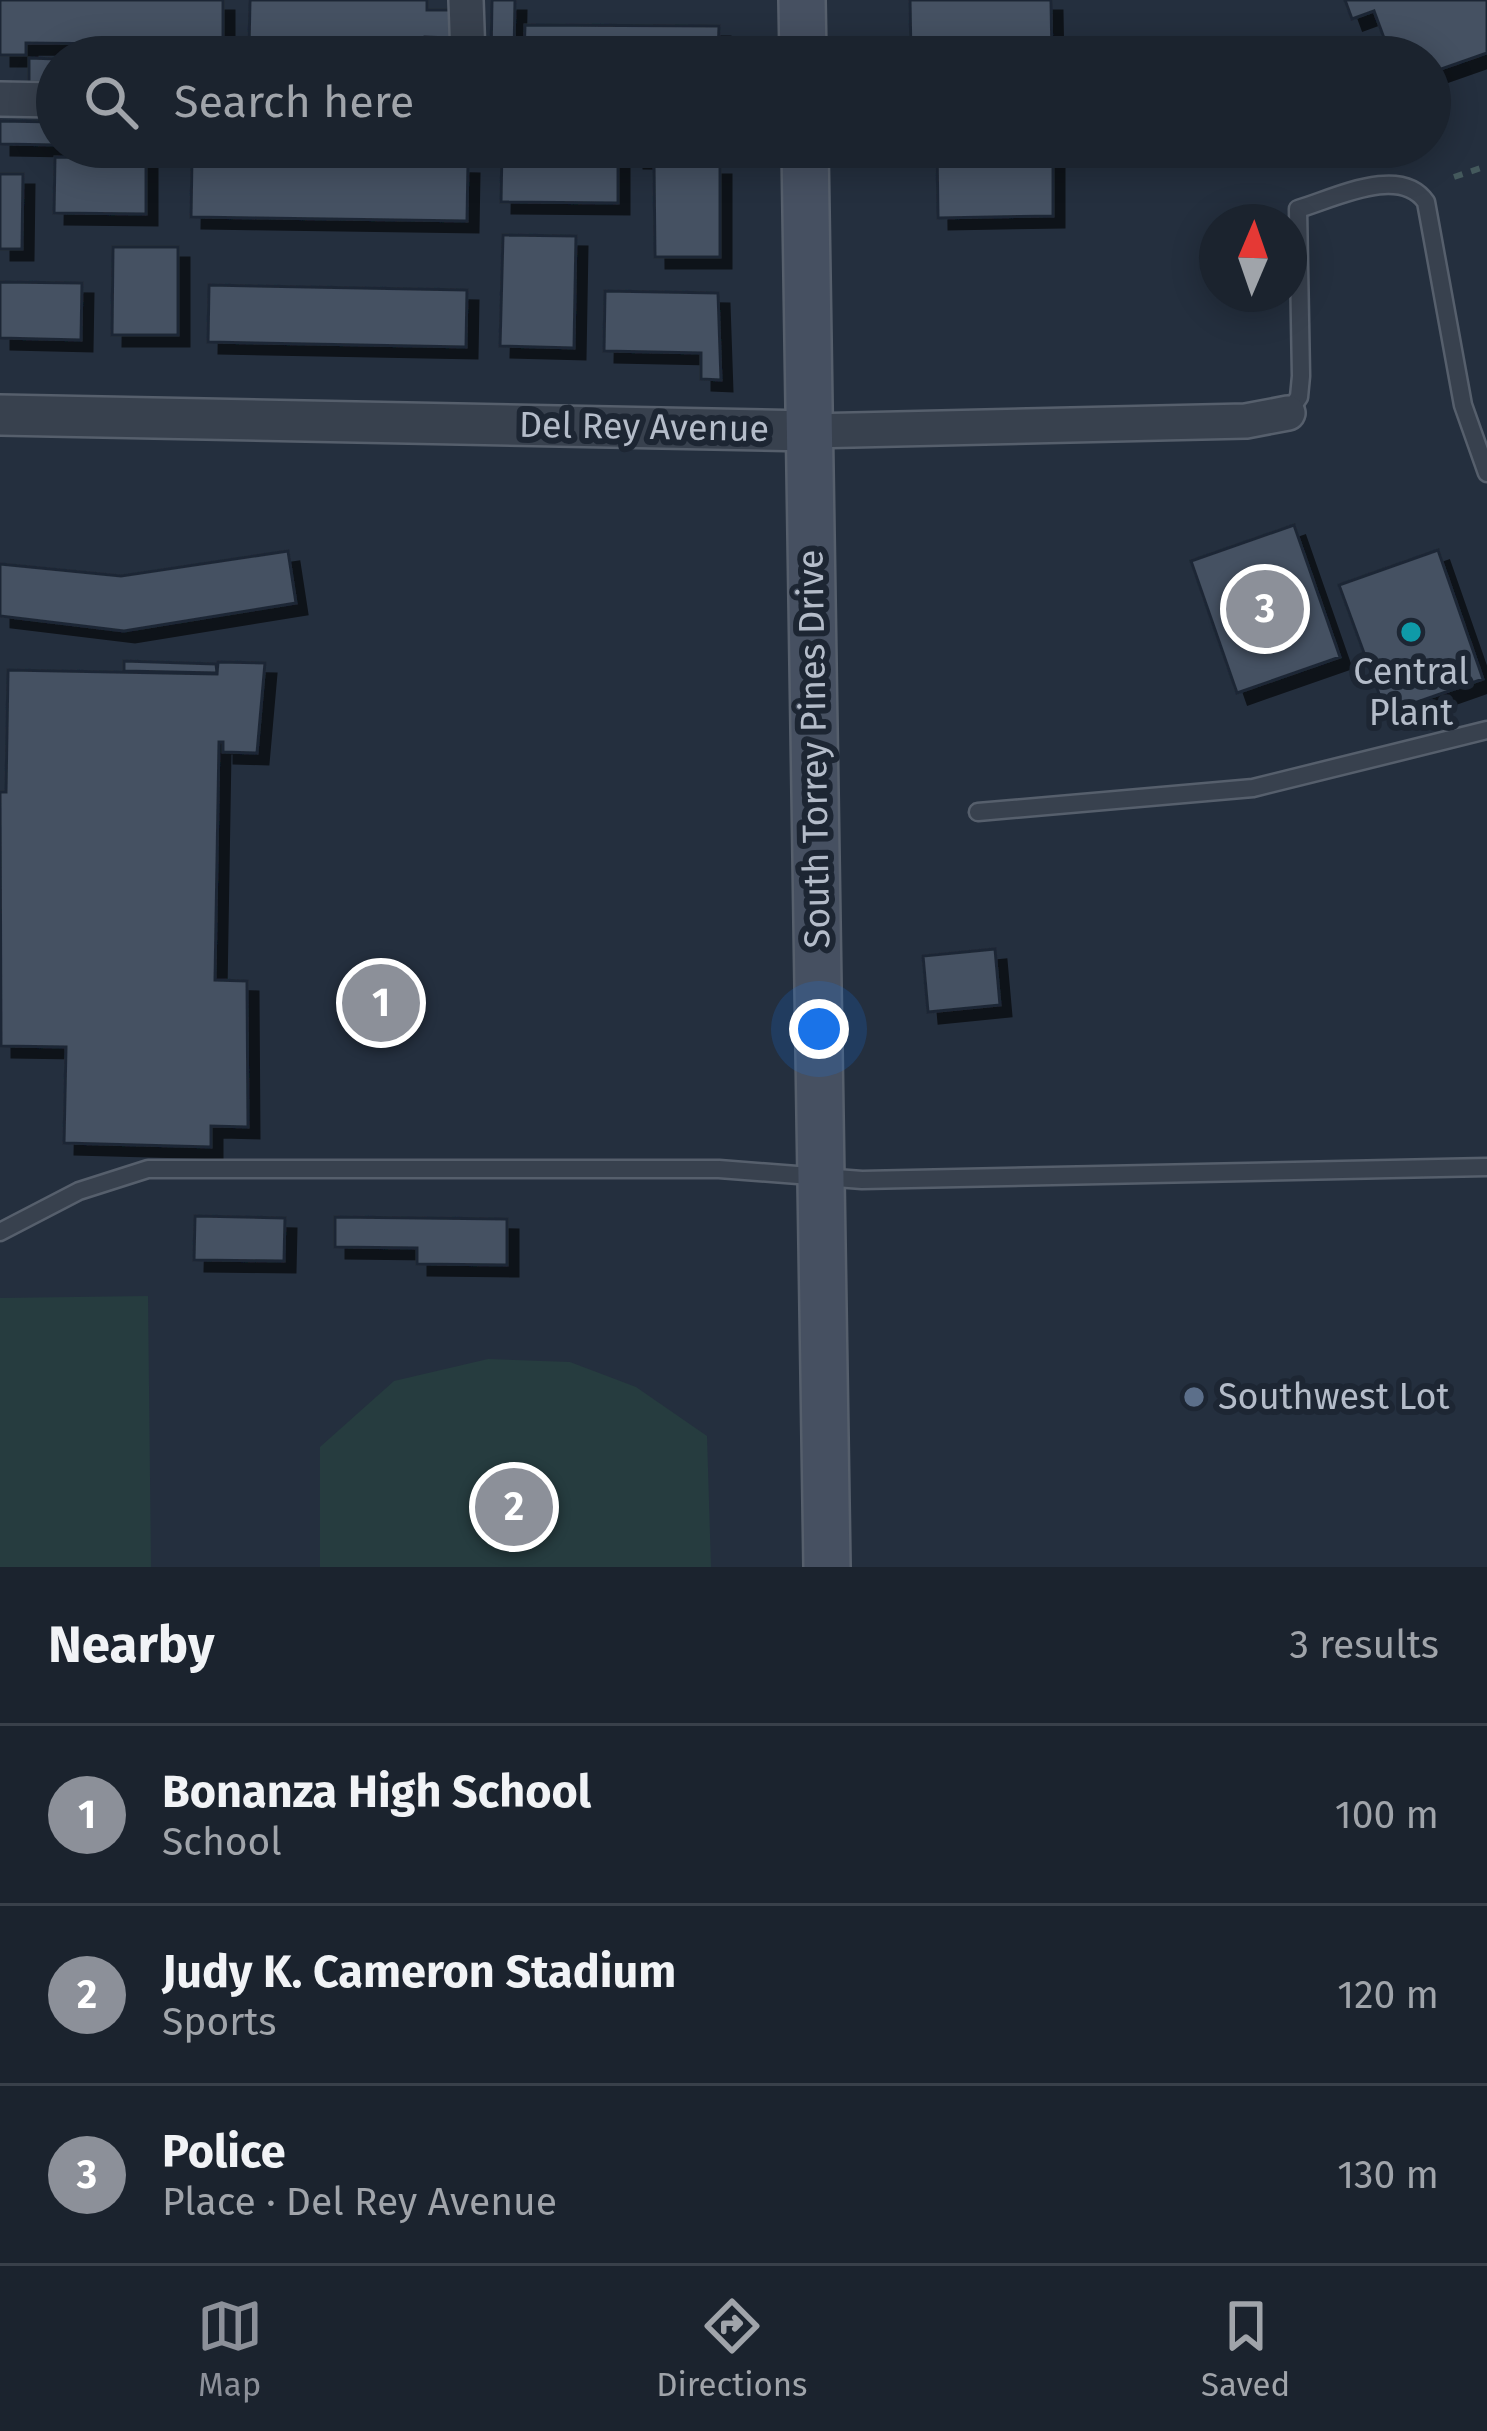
<!DOCTYPE html>
<html lang="en">
<head>
<meta charset="utf-8">
<style>
	body { margin:0; font-family:"Fira Sans",sans-serif; background:#242b36; color:#f1f3f6 }
	.compass { position:absolute; left:1199px; top:204px; width:108px; height:108px; border-radius:50%; background:#1b232e; box-shadow:0 6px 30px #0003; rotate:2deg }
	.you { position:absolute; left:819px; top:1029px; width:42px; height:42px; margin:-30px; border:9px solid #fff; border-radius:50%; background:#1a73e8; box-shadow:0 0 0 18px #1a73e833 }
	.badge { display:grid; place-items:center; width:78px; height:78px; border-radius:50%; background:#8c9099; color:#fff; font-size:39px; font-weight:700 }
	.pin { position:absolute; translate:-50% -50%; border:6px solid #fff; box-shadow:0 3px 12px #0006 }
	.list { margin:0; padding:0; list-style:none }
	h2 { display:flex; justify-content:space-between; align-items:center; height:156px; margin:0; padding:0 48px; font-size:51px }
	h2 small { font-size:39px; font-weight:400; color:#a0a4aa }
	.list li { display:grid; grid-template-columns:78px 1fr auto; gap:36px; align-items:center; box-sizing:border-box; height:180px; padding:0 48px; border-top:3px solid #39404a }
	.list b { display:block; font-size:45px; white-space:nowrap }
	.list p { margin:0; font-size:39px; white-space:nowrap; color:#a0a4aa }
	.list em { font-size:39px; font-style:normal; color:#a0a4aa }
	.icon { flex:none; width:66px; height:66px; fill:none; stroke:currentColor; stroke-width:2; stroke-linecap:round; stroke-linejoin:round }
	.map { position:relative; flex:none; width:1487px; height:1567px; overflow:hidden }
	.search { position:absolute; background:#1b232e; box-shadow:0 6px 30px #0003; left:36px; right:36px; top:36px; height:132px; display:flex; align-items:center; gap:30px; box-sizing:border-box; padding:0 42px; border-radius:66px; color:#a0a4aa; font-size:45px }
	.sheet { height:696px; background:#1b232e }
	nav { display:flex; justify-content:space-around; align-items:center; box-sizing:border-box; height:168px; border-top:3px solid #39404a; background:#1b232e; font-size:33px; color:#a0a4aa }
	nav a { display:grid; justify-items:center; gap:6px }
	nav .on { color:#8c9099 }
	.map>svg:first-child { display:block }
	.green { fill:#263c3f }
	.building { fill:#455162; stroke:#1f2835; stroke-width:3; filter:url(#shadow) }
	.lines { fill:none; stroke-linecap:round; stroke-linejoin:round }
	.service-casing { stroke:#565f6c; stroke-width:21 }
	.minor-casing { stroke:#565f6c; stroke-width:38 }
	.tertiary-casing { stroke:#565f6c; stroke-width:44 }
	.secondary-casing { stroke:#565f6c; stroke-width:50 }
	.path { stroke:#44595c; stroke-width:6; stroke-dasharray:9 9; stroke-linecap:butt }
	.service { stroke:#38414e; stroke-width:16 }
	.minor { stroke:#38414e; stroke-width:33 }
	.tertiary { stroke:#38414e; stroke-width:39 }
	.secondary { stroke:#465061; stroke-width:45 }
	.culture-dot { fill:#0f9aa8; stroke:#1d2633; stroke-width:4.5 }
	.service-dot { fill:#5c6f8a; stroke:#1d2633; stroke-width:4.5 }
	.labels { text-anchor:middle; dominant-baseline:central; stroke-width:12; stroke-linejoin:round; paint-order:stroke }
	.street-label { font-size:36px; fill:#b4bcc9; stroke:#1d2633 }
	.poi-label { font-size:36px; fill:#b4bcc9; stroke:#1d2633 }
</style>
</head>
<body>
<div class="map">
<svg width="1487" height="1567" viewBox="0 0 1487 1567">
	<defs>
		<filter id="shadow"><feDropShadow dx="11" dy="11" stdDeviation="0" flood-color="#0009"/></filter>
	</defs>
	<rect width="100%" height="100%" fill="#242f3e"/>
	<!-- green -->
	<path class="green" d="M148,1296L151,1567H0V1298Z
		M488,1359L570,1362L636,1387L707,1436L711,1567H320V1447L394,1381Z"/>
	<!-- building -->
	<path class="building" d="M0,0H223V45L26,43V55H0Z
		M250,0H427V10H452L451,38L425,37L424,52L249,48Z
		M492,0H515L514,57H491Z
		M910,0H1051L1052,57H911Z
		M1345,0H1487V53L1430,73V57H1413L1411,52L1391,57L1374,11L1352,19Z
		M525,25L719,26L718,57H524Z
		M29,58L57,59V83L29,82Z
		M0,121L57,122V145L0,144Z
		M389,147H485V155L389,153Z
		M502,147H618V203L501,202Z
		M633,147H705V158L633,157Z
		M913,147H1053V216L938,218L937,149Z
		M55,157L146,158V214L54,213Z
		M192,157L468,163L467,221L191,217Z
		M654,164H720V257H655Z
		M0,174H23L22,249H0Z
		M503,235L576,236L574,348L500,346Z
		M113,247H178V335H112Z
		M0,282L82,283L81,340L0,338Z
		M209,285L467,290L466,347L208,342Z
		M605,291L718,293L721,380L701,379V353L604,351Z
		M1294,525L1340,657L1237,693L1191,561Z
		M1438,550L1483,679L1386,713L1339,585Z
		M288,551L296,603L124,631L0,616V564L121,576Z
		M124,661L216,664L217,673L124,671Z
		M218,662L265,663L257,753L223,752V742H219L215,980L247,981L248,1127L211,1126V1147L64,1143L66,1047L1,1046L0,792H6L8,670L217,674Z
		M995,949L1000,1005L928,1012L923,956Z
		M195,1216L285,1218L284,1261L194,1260Z
		M335,1217L507,1219V1265L417,1264V1248L335,1247Z"/>
	<g class="lines">
		<!-- service casing -->
		<g class="service-casing">
			<path id="service" d="M1288,413L1299,397L1301,376L1298,209C1333,199 1400,164 1426,202L1463,405L1487,473
				M978,812L1253,788L1487,730
				M0,1232L79,1191L148,1169H719L862,1180L1487,1167"/>
		</g>
		<!-- minor casing -->
		<g class="minor-casing">
			<path id="minor" d="M466,0L468,57
				M0,99L57,100
				M809,431L1246,421L1288,413"/>
		</g>
		<!-- tertiary casing -->
		<g class="tertiary-casing">
			<path id="tertiary" d="M0,415L809,431"/>
		</g>
		<!-- secondary casing -->
		<g class="secondary-casing">
			<path id="secondary" d="M802,0L803,57
				M805,147L827,1567"/>
		</g>
		<!-- path -->
		<path class="path" d="M1454,177L1487,166"/>
		<!-- service -->
		<use href="#service" class="service"/>
		<!-- minor -->
		<use href="#minor" class="minor"/>
		<!-- tertiary -->
		<use href="#tertiary" class="tertiary"/>
		<!-- secondary -->
		<use href="#secondary" class="secondary"/>
	</g>
	<!-- markers -->
	<circle class="culture-dot" cx="1411" cy="632" r="12"/>
	<circle class="service-dot" cx="1194" cy="1397" r="12"/>
	<g class="labels">
		<!-- street labels -->
		<g class="street-label">
			<text transform="translate(644 427) rotate(1)">Del Rey Avenue</text>
			<text transform="translate(814 749) rotate(-91)">South Torrey Pines Drive</text>
		</g>
		<!-- poi labels -->
		<g class="poi-label">
			<text x="1411" y="672">Central<tspan x="1411" dy="41">Plant</tspan></text>
			<text x="1218" y="1397" text-anchor="start">Southwest Lot</text>
		</g>
	</g>
</svg>
<svg class="compass" viewBox="-18 -18 36 36"><path d="M0-13l5 13h-10z" fill="#e53935"/><path d="M0 13l5-13h-10z" fill="#a0a4aa"/></svg>
<div class="you"></div>
<div class="pin badge" style="left:381px;top:1003px">1</div>
<div class="pin badge" style="left:514px;top:1507px">2</div>
<div class="pin badge" style="left:1265px;top:609px">3</div>
<div class="search"><svg class="icon" aria-label="search" viewBox="0 0 24 24"><circle cx="10" cy="10" r="6"/><path d="M15 15l6 6"/></svg>Search here</div>
</div>
<section class="sheet">
<h2>Nearby<small>3 results</small></h2>
<ul class="list">
<li><span class="badge">1</span><div><b>Bonanza High School</b><p>School</p></div><em>100 m</em></li>
<li><span class="badge">2</span><div><b>Judy K. Cameron Stadium</b><p>Sports</p></div><em>120 m</em></li>
<li><span class="badge">3</span><div><b>Police</b><p>Place · Del Rey Avenue</p></div><em>130 m</em></li>
</ul>
</section>
<nav>
<a class="on"><svg class="icon" aria-label="map" viewBox="0 0 24 24"><path d="M3 6l6-2 6 2 6-2v14l-6 2-6-2-6 2zM9 4v14M15 6v14"/></svg>Map</a>
<a><svg class="icon" aria-label="directions" viewBox="0 0 24 24"><path d="M12 3l9 9-9 9-9-9zM9 14v-3h6M13 9l2 2-2 2"/></svg>Directions</a>
<a><svg class="icon" aria-label="saved" viewBox="0 0 24 24"><path d="M7 4h10v16l-5-4-5 4z"/></svg>Saved</a>
</nav>
</body>
</html>
